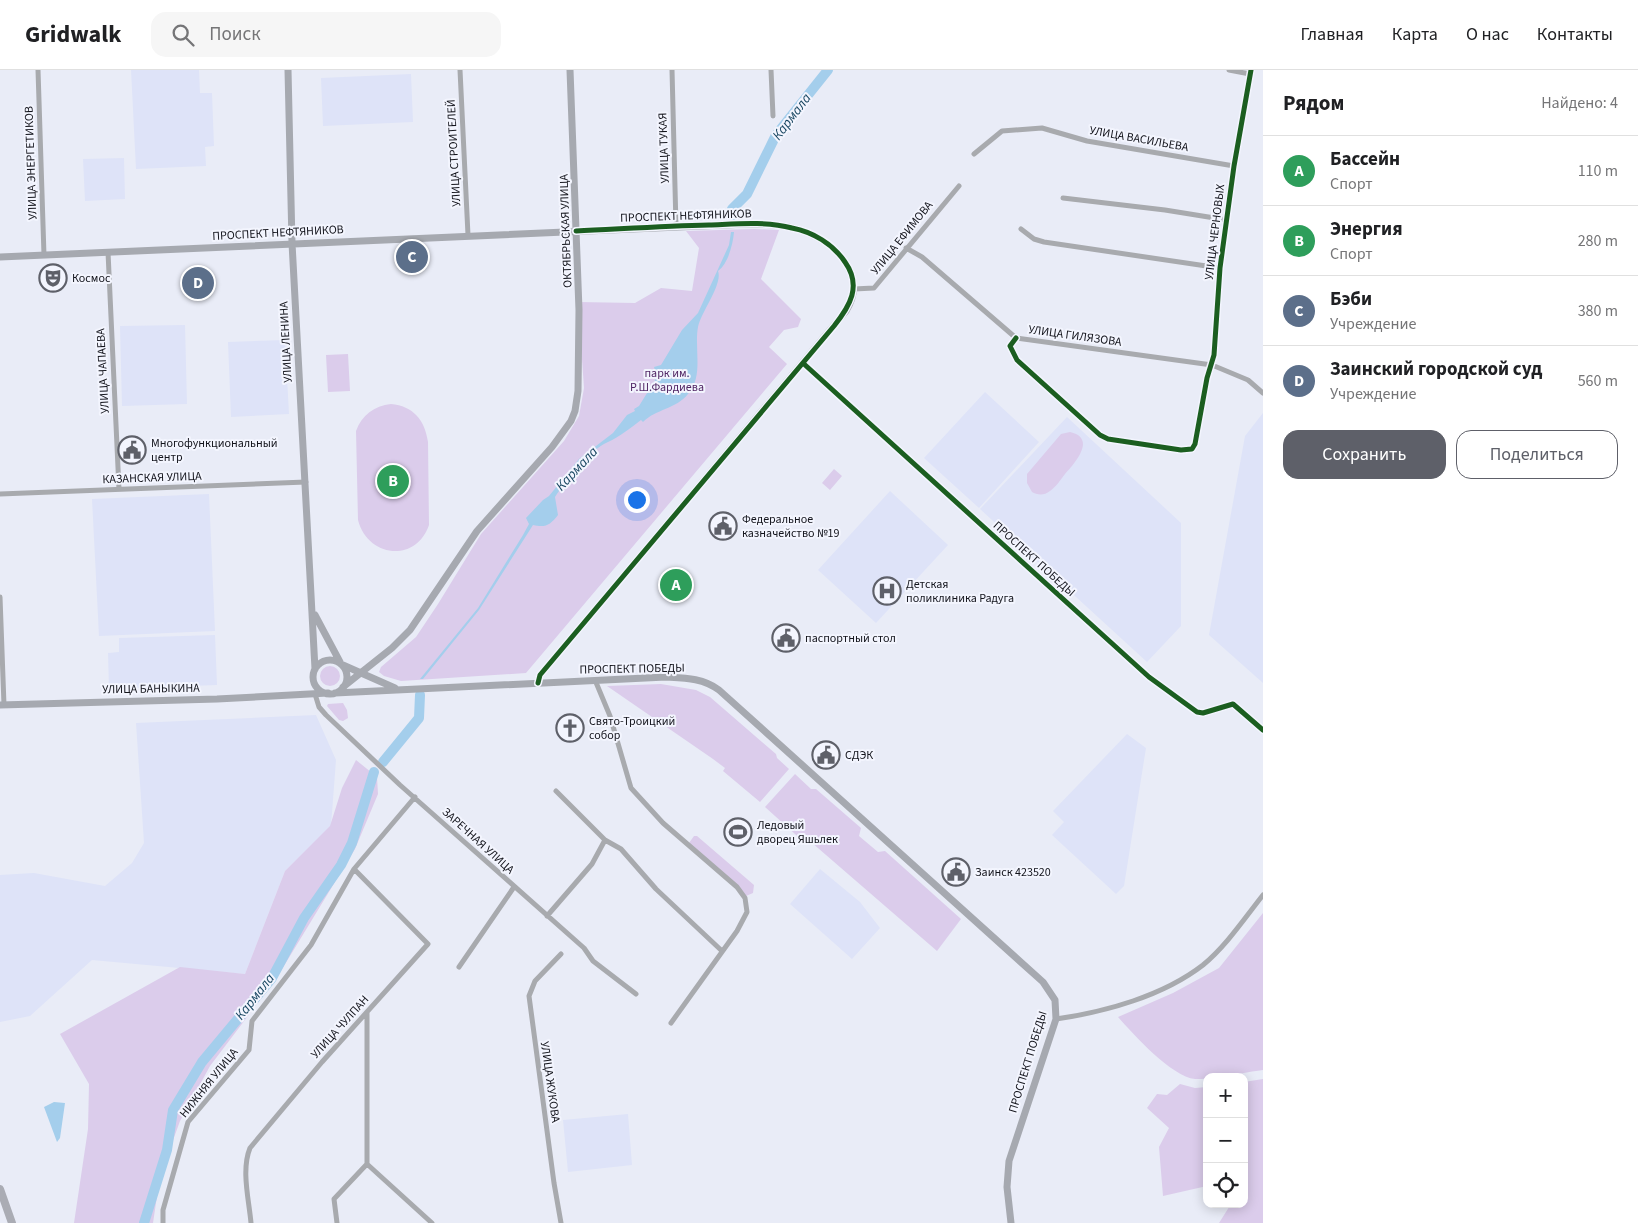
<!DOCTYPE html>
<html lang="ru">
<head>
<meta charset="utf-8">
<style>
	body { margin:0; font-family:"Source Sans 3",sans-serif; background:#f6f6f6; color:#202124 }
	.controls { position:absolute; right:15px; bottom:15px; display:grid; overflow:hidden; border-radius:10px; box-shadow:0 2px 12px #0003 }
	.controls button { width:45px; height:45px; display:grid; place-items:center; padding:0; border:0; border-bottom:1px solid #e0e0e0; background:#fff; color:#202124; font:25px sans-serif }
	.you { position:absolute; left:636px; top:429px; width:18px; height:18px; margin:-12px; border:4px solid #fff; border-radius:50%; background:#1a73e8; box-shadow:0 0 0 8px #1a73e833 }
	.badge { display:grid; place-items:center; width:32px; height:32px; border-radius:50%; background:#5e6069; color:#fff; font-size:16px; font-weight:700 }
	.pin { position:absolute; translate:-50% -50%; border:2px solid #fff; box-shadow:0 1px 5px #0006 }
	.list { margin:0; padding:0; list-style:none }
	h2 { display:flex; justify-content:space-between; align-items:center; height:65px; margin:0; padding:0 20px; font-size:21px }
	h2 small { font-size:16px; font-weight:400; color:#757577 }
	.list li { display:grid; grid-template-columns:32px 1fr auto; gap:15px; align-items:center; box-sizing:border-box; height:70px; padding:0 20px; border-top:1px solid #e0e0e0 }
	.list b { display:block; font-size:19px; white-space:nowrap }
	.list p { margin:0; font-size:16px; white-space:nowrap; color:#757577 }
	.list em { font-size:16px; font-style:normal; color:#757577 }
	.actions { display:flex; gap:10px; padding:15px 20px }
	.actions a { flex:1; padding:11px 0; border:1px solid #5e6069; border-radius:15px; text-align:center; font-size:18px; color:#5e6069 }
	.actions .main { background:#5e6069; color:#fff }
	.icon { flex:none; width:28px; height:28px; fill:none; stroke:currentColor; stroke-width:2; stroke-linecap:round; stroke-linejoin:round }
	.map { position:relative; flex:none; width:1263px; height:1153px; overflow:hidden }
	header { display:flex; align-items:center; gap:30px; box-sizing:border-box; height:70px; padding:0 25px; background:#fff; border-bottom:1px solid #e0e0e0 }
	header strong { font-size:24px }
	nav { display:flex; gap:28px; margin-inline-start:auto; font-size:18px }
	.search { width:350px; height:45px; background:#f6f6f6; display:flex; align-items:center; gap:12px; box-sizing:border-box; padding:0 18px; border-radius:15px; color:#757577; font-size:19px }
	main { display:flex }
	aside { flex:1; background:#fff }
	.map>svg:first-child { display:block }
	.built { fill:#dee3f8 }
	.green { fill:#dbcceb }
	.water { fill:#a4ceec }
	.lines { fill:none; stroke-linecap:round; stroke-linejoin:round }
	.river { stroke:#a4ceec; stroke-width:10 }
	.street { stroke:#a8aaae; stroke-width:5 }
	.secondary { stroke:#a6a9b0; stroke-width:7 }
	.primary { stroke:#aaacb4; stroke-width:8 }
	.cycleway-casing { stroke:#f3f5fe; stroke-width:8 }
	.cycleway { stroke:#1b5e20; stroke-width:5 }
	.labels { text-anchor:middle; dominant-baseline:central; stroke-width:4; stroke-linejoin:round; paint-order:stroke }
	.street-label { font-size:12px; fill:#13141c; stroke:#f3f5fe }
	.poi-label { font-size:12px; fill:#13141c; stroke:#f3f5fe; text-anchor:start }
	.park-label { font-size:12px; fill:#512665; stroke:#f3f5fe }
	.water-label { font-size:14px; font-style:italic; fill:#184661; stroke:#f3f5fe }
</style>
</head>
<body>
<header>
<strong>Gridwalk</strong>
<div class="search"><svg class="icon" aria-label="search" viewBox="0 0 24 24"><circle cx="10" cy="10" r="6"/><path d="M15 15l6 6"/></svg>Поиск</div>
<nav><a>Главная</a><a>Карта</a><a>О нас</a><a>Контакты</a></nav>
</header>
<main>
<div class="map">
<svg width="1263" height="1153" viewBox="0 0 1263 1153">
	<rect width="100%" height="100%" fill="#e9ecf7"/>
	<!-- built -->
	<path class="built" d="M131,0H199L200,23H212L214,76L205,77L206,96L136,99Z
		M411,4L413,52L323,56L321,8Z
		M124,88L125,129L85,131L83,89Z
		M185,255L187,334L122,336L120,256Z
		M285,270L289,344L231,347L228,272Z
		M985,322L1039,372L979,438L924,388Z
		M1263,343V613L1209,565L1245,366Z
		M1067,347L1181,453V556L1147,592L980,439Z
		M890,421L948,475L876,553L818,500Z
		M209,424L215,561L99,566L92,429Z
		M215,565L217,615L109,619L108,583L119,582V568Z
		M316,645L336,690L331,756L285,801L245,904L92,890L30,946L0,952V805L34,803L105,816L132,793L144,773L136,653Z
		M1127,664L1146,678L1124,816L1116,824L1052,765L1064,752L1053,741Z
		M820,799L860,832L880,858L852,889L790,834Z
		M628,1044L632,1095L568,1102L563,1050Z"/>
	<!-- green -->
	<path class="green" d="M754,159L779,160L761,209L801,249L798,257L784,260L769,277L787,294L526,603L401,611L384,606L379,602L381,597L416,567L438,534L481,464L564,371L579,346L584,318L578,232L635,233L661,218L692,221L699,178L686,161Z
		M348,284L350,321L328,322L326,285Z
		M391,334C413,336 425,350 428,372L429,455C416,493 368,488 358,450L356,361C362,345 374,336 391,334Z
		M1070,362C1097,368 1075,393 1065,404C1061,409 1056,417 1050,421C1044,426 1037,425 1032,422L1027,413V404L1061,364Z
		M834,399L842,406L830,420L822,413Z
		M320 606a10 10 0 1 1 20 0a10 10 0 1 1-20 0Z
		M661,614L696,620L710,627L776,684L777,688L789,699L760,732L723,701L725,698L713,689L607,616Z
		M343,633L347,640L348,648L343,651L339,650L327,636L328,634Z
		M356,690L377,707L378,724L355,779L276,909L210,996L180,1051L160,1106L153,1153H74L88,1059L89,1014L60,964L180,897L245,904L285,801L330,756L342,718Z
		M795,704L811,719H816L861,758L859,766L878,782L885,781L961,849L937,881L811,772L805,773L765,737Z
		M694,766H697L754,815L753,823L746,826L689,773Z
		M1263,843V1000C1245,1002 1211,1010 1195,1009C1172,1007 1133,964 1118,947L1173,923L1219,898Z
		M1263,1009V1153H1219L1231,1134H1244V1012Z
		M1180,1014L1195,1018L1207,1017V1116L1163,1126L1159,1077L1169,1058L1147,1038L1157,1024L1167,1025Z"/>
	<!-- water -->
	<path class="water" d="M731,162H734C733,174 728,194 718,201C723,214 701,242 698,257C694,279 704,306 688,324C676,339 656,339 643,352L641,350C632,357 619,367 608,372C589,380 566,411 555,427L558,445C550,455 546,458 533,455L479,540L423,609H420L478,538L523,465L529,454L526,448L543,430L549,426L579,389L613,363L627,345L635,341L634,339L639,336L657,307L654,297L661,295L682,260L698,243L729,175Z
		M54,1032L65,1033L60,1068L57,1072L44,1037Z"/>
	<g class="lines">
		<!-- river -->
		<path class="river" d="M732,146V139L747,124L776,65L828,0
			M383,692L419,648L420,625
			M144,1153L167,1080L173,1040L202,992L272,908L304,848L341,795L352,773L374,702"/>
		<!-- street -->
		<path class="street" d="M38,0L44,185
			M460,0L468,165
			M672,0L676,156
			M771,0L773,46
			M1229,0L1250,4
			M974,84L1002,61L1042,58L1087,71L1234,96
			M1063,128L1165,140L1227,150
			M1021,159L1034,169L1044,172L1220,198
			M906,178L922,187L1016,268L1212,295L1248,310L1263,323
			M108,182L119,419
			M854,219L874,218L959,116
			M1016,268L1010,276L1017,290L1100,365L1108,369L1181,380L1192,379L1195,374L1207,308L1214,285L1220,198L1234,96L1251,0
			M804,294L1149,607L1197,642L1203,643L1233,634L1263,660
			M0,424L306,412
			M0,527L4,635
			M595,610L610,646L631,718L663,753L737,817L745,828L747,842L737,861L671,953
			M315,624L319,637L326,645L400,715L584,878L593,891L636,924
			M556,721L605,770L621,779L656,819L722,881
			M547,846L592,794L605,770
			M561,884L535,911L529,926L554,1113L561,1153
			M459,897L514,817
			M367,942V1094L432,1153
			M1056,949C1105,942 1163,926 1203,895C1226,876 1244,849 1263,825
			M163,1153V1140L188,1052L249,980L252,951L311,875L354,799L415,727
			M251,1153C249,1130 241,1100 250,1078L322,992L428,874L354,799
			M337,1153L334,1129L367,1094"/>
		<!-- secondary -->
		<path class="secondary" d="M288,0L292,173L315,599
			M0,187L747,154C762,154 778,154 793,158C828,166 871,202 846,241L540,605L538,613
			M315,545L340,592
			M313 607a17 17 0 1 1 34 0a17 17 0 1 1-34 0Z
			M343,595L395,618
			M343,617L392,578L410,560L477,461L552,377L571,351L575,341L578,321L579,240L570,0
			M335,623L666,607C685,608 703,608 719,620L1043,912L1055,930L1056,949L1009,1091L1007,1117L1011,1153
			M0,635L217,629L328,623"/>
		<!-- primary -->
		<path class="primary" d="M0,1119L12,1153"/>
		<!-- cycleway casing -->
		<g class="cycleway-casing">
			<path id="cycleway" d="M1016,268L1010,276L1017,290L1100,365L1108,369L1181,380L1192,379L1195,374L1207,308L1214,285L1220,198L1234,96L1251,0
				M804,294L1149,607L1197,642L1203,643L1233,634L1263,660
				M538,613L540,605L834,256C850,236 862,216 845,192C833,174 813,162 792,158C765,151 736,154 709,155C664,156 620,159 576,161"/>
		</g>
		<!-- cycleway -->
		<use href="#cycleway" class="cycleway"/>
	</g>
	<!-- icons -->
	<defs>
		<g id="theatre-ring" transform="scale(1.4375)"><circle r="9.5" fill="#f3f5fe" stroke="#5e6069" stroke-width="1.5"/><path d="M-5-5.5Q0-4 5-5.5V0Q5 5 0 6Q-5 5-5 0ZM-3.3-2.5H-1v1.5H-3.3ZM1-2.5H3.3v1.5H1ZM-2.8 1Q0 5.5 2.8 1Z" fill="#5e6069"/></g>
		<g id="civic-ring" transform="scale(1.4375)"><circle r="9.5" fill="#f3f5fe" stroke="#5e6069" stroke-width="1.5"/><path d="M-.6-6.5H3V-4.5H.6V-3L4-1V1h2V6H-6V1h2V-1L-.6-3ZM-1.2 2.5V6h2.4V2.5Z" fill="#5e6069"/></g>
		<g id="hospital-ring" transform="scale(1.4375)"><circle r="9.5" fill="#f3f5fe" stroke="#5e6069" stroke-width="1.5"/><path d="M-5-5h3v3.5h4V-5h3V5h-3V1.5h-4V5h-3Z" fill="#5e6069"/></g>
		<g id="church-ring" transform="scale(1.4375)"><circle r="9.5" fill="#f3f5fe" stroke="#5e6069" stroke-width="1.5"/><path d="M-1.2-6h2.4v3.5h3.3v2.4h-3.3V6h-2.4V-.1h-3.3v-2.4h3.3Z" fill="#5e6069"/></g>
		<g id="stadium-ring" transform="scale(1.4375)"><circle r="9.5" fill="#f3f5fe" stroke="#5e6069" stroke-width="1.5"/><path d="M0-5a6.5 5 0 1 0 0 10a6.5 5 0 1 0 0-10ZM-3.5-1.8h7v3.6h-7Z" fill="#5e6069"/></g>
	</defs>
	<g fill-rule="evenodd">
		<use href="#theatre-ring" x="53" y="208"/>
		<use href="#civic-ring" x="132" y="380"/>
		<use href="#civic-ring" x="723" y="456"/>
		<use href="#hospital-ring" x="887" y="521"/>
		<use href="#civic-ring" x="786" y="568"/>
		<use href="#church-ring" x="570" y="658"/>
		<use href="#civic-ring" x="826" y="685"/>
		<use href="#stadium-ring" x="738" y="762"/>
		<use href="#civic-ring" x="956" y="802"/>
	</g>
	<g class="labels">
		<!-- street labels -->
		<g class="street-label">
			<text transform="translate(1139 69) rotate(10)">УЛИЦА ВАСИЛЬЕВА</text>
			<text transform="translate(664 78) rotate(-92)">УЛИЦА ТУКАЯ</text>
			<text transform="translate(454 83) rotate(-93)">УЛИЦА СТРОИТЕЛЕЙ</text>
			<text transform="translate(31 93) rotate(-92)">УЛИЦА ЭНЕРГЕТИКОВ</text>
			<text transform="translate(686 146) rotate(-2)">ПРОСПЕКТ НЕФТЯНИКОВ</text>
			<text transform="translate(566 161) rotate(-92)">ОКТЯБРЬСКАЯ УЛИЦА</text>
			<text transform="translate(1215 162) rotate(-83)">УЛИЦА ЧЕРНОВЫХ</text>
			<text transform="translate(278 163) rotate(-3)">ПРОСПЕКТ НЕФТЯНИКОВ</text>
			<text transform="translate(902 168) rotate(-51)">УЛИЦА ЕФИМОВА</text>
			<text transform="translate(1075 266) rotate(8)">УЛИЦА ГИЛЯЗОВА</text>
			<text transform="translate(286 272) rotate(-93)">УЛИЦА ЛЕНИНА</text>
			<text transform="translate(103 301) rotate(-93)">УЛИЦА ЧАПАЕВА</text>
			<text transform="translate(152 408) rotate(-2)">КАЗАНСКАЯ УЛИЦА</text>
			<text transform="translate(1034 489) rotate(42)">ПРОСПЕКТ ПОБЕДЫ</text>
			<text transform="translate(632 599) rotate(-1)">ПРОСПЕКТ ПОБЕДЫ</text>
			<text transform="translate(151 619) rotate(-1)">УЛИЦА БАНЫКИНА</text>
			<text transform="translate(478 771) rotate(42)">ЗАРЕЧНАЯ УЛИЦА</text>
			<text transform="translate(340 957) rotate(-48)">УЛИЦА ЧУЛПАН</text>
			<text transform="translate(1028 992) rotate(-73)">ПРОСПЕКТ ПОБЕДЫ</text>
			<text transform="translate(550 1012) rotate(82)">УЛИЦА ЖУКОВА</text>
			<text transform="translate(209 1013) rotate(-51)">НИЖНЯЯ УЛИЦА</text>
		</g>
		<!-- poi labels -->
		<g class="poi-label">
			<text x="72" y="208">Космос</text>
			<text x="151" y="373">Многофункциональный<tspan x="151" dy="14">центр</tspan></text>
			<text x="742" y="449">Федеральное<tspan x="742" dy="14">казначейство №19</tspan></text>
			<text x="906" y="514">Детская<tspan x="906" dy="14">поликлиника Радуга</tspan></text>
			<text x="805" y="568">паспортный стол</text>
			<text x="589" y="651">Свято-Троицкий<tspan x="589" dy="14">собор</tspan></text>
			<text x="845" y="685">СДЭК</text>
			<text x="757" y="755">Ледовый<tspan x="757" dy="14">дворец Яшьлек</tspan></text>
			<text x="975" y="802">Заинск 423520</text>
		</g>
		<!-- park labels -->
		<g class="park-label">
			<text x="667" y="303">парк им.<tspan x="667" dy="14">Р.Ш.Фардиева</tspan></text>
		</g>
		<!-- water labels -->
		<g class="water-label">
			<text transform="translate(792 47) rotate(-53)">Кармала</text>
			<text transform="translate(577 399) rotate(-47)">Кармала</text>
			<text transform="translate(255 927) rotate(-52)">Кармала</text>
		</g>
	</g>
</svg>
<div class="controls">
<button>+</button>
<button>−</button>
<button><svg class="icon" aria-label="locate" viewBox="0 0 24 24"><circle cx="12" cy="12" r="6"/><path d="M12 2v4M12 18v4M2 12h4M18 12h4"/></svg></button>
</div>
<div class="you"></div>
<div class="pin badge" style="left:676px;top:515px;background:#2e9e5b">A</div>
<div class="pin badge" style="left:393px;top:411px;background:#2e9e5b">B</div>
<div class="pin badge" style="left:412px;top:187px;background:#5c6f8a">C</div>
<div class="pin badge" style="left:198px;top:213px;background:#5c6f8a">D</div>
</div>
<aside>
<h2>Рядом<small>Найдено: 4</small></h2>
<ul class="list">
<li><span class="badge" style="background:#2e9e5b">A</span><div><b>Бассейн</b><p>Спорт</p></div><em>110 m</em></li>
<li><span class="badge" style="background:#2e9e5b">B</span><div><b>Энергия</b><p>Спорт</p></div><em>280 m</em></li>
<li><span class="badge" style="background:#5c6f8a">C</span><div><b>Бэби</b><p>Учреждение</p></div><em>380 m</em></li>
<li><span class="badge" style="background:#5c6f8a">D</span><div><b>Заинский городской суд</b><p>Учреждение</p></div><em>560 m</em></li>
</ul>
<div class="actions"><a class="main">Сохранить</a><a>Поделиться</a></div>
</aside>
</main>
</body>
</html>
